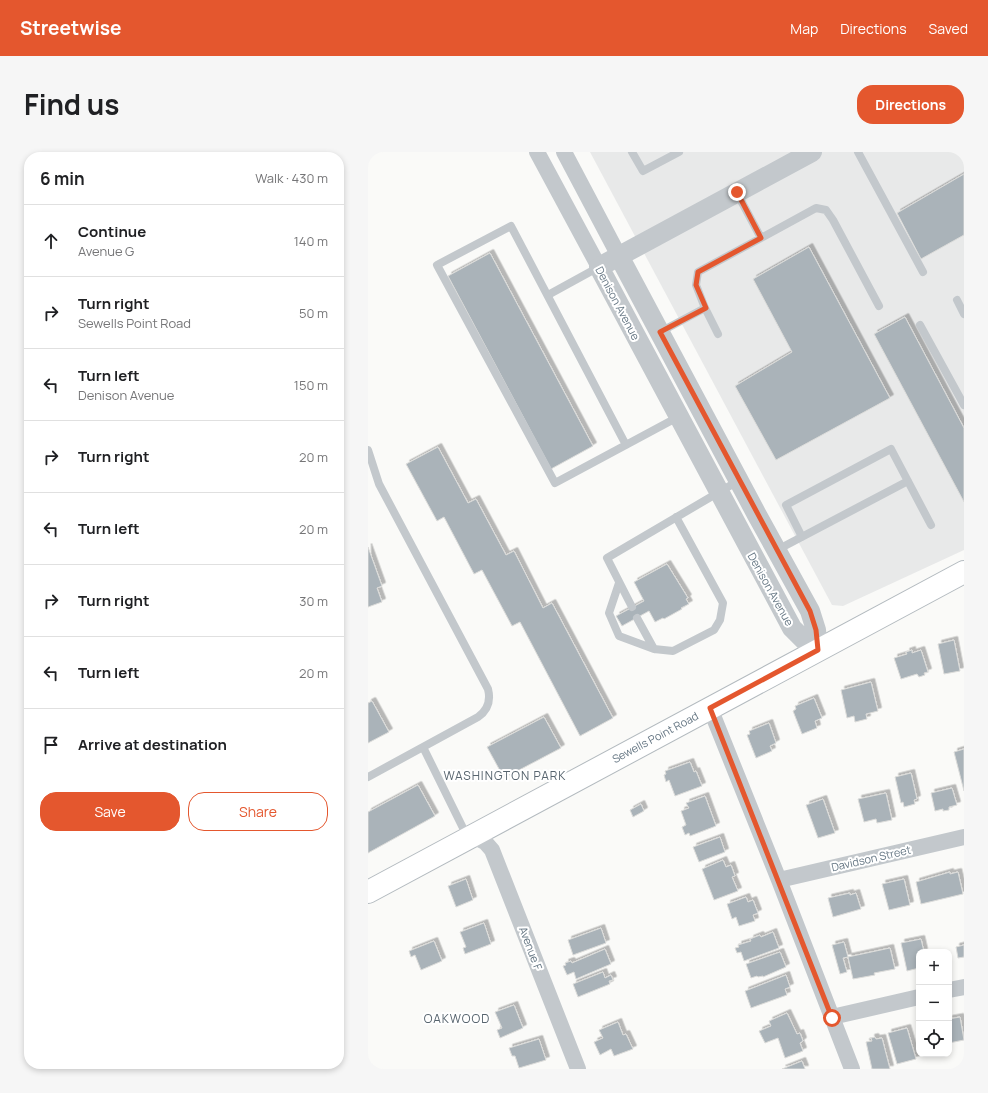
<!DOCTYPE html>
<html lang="en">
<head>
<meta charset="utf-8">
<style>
	body { margin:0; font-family:Manrope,sans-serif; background:#f6f6f6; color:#202124 }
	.controls { position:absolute; right:12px; bottom:12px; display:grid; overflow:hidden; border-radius:8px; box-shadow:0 2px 6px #0003 }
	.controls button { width:36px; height:36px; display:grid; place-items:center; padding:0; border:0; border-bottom:1px solid #e0e0e0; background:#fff; color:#202124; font:20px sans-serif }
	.stop { position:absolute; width:12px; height:12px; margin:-9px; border:3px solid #e4572e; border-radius:50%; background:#fff }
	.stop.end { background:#e4572e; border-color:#fff; box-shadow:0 1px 4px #0008 }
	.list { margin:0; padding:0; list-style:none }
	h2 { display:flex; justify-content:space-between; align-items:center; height:52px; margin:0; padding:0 16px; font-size:17px }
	h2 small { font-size:13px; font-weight:400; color:#757577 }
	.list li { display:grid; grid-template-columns:26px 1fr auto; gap:12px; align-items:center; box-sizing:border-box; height:72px; padding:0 16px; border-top:1px solid #e0e0e0 }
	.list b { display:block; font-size:15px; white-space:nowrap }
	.list p { margin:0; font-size:13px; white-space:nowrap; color:#757577 }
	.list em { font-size:13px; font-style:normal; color:#757577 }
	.actions { display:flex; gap:8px; padding:12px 16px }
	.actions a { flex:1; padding:9px 0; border:1px solid #e4572e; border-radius:16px; text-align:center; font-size:14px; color:#e4572e }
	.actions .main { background:#e4572e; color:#fff }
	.icon { flex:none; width:22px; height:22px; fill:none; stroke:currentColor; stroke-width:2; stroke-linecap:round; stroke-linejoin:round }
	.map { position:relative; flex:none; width:596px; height:917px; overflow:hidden; border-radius:16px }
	header { display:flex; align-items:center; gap:24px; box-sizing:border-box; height:56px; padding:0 20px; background:#e4572e; color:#fff }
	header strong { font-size:19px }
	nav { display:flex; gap:22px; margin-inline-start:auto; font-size:14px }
	.intro { display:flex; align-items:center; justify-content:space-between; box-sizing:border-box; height:96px; padding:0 24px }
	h1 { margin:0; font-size:28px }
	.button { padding:10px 18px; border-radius:16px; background:#e4572e; color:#fff; font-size:14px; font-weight:700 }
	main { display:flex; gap:24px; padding:0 24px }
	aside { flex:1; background:#fff; border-radius:16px; box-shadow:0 2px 6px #0003 }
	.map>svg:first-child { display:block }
	.built { fill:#e8e9e9 }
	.building { fill:#aab3b9; stroke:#dcdcda; filter:url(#shadow) }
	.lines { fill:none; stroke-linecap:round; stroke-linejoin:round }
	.secondary-casing { stroke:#b3babf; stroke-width:24 }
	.service { stroke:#c3c8cc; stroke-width:8 }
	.minor { stroke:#c3c8cc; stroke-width:16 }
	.tertiary { stroke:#c3c8cc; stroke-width:20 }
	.secondary { stroke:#fff; stroke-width:22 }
	.route { stroke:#e4572e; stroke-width:5 }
	.labels { text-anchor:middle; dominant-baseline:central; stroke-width:4; stroke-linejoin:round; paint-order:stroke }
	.street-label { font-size:11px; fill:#657683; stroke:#fff }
	.neighbourhood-label { font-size:12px; letter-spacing:1px; fill:#57646e; stroke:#fff }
</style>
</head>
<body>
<header>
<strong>Streetwise</strong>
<nav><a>Map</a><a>Directions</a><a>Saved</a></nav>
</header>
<div class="intro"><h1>Find us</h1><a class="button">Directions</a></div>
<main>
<aside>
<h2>6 min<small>Walk · 430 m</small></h2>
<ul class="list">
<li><svg class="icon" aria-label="ahead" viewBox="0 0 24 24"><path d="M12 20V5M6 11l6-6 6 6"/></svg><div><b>Continue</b><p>Avenue G</p></div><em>140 m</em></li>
<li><svg class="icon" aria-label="right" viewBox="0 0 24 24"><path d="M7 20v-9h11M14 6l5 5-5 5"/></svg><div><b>Turn right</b><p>Sewells Point Road</p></div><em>50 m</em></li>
<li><svg class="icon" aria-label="left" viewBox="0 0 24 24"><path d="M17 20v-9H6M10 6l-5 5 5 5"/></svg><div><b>Turn left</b><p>Denison Avenue</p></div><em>150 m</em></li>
<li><svg class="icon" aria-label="right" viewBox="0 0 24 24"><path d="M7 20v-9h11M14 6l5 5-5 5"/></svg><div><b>Turn right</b></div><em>20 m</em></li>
<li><svg class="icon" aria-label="left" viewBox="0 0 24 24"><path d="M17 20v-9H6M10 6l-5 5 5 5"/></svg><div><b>Turn left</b></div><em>20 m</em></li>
<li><svg class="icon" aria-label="right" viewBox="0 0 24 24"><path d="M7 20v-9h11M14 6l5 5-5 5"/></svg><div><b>Turn right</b></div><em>30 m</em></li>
<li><svg class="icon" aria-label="left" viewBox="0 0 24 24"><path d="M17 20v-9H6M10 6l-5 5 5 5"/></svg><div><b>Turn left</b></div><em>20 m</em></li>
<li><svg class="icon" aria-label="arrive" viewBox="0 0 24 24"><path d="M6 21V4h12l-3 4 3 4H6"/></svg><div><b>Arrive at destination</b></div></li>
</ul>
<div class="actions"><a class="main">Save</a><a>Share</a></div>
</aside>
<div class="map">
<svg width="596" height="917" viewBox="0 0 596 917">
	<defs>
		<filter id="shadow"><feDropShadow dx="3.5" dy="-3.5" stdDeviation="0" flood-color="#0004"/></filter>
	</defs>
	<rect width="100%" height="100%" fill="#fafaf8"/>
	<!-- built -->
	<path class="built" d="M222,0H596V398L475,454L464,453Z"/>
	<!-- building -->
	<path class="building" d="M596,22V83L553,107L529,61Z
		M441,95L522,246L408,308L367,234L424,200L385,127Z
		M122,101L225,294L183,317L80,124Z
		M537,165L596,276V350L506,182Z
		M70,295L100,351L108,347L138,403L146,399L175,456L184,451L245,566L212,584L152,470L144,474L114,418L106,422L76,365L69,369L38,312Z
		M0,395L14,434L9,436L14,450L0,455Z
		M299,412L320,446L318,447L321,452L313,456L314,457L296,467L295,466L287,470L281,459L254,474L248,464L276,449L266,430Z
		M586,488L592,519L576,522L570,492Z
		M544,498V501L553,498L560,520L556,521L557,523L551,525L549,522L533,527L526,506L539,502L538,500Z
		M503,530L510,559L498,562L499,567L487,570L486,564L479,566L473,538Z
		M446,546L454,566L447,569L449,576L434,582L425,559L428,557L427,554Z
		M4,549L21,580L0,591V551Z
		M176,565L193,596L136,626L119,595Z
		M401,571L408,591L402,594L404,599L388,606L379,583L382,582L381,579Z
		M596,597V639L586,600Z
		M322,610L326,620L328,619L334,634L307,644L301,628L298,630L296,623L298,622L297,619Z
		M543,621L549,647L546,648L547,652L536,655L535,650L533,651L527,625Z
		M50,633L67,664L0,701V660Z
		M584,636L589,653L581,655V658L575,659V657L567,659L563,641Z
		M518,641L524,668L509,671L508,667L496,670L490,647Z
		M337,644L348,674L322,684L321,681L317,683L314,675L318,673L313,659L321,656L318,651Z
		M455,647L467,681L450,686L438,653Z
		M273,652L276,659L265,665L262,658Z
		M352,685L357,700L331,710L325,695Z
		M355,708L358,715L363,713L367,724L364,725L370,739L346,748L334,717Z
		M582,720V722L590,720L595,742L553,752L548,730Z
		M98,727L105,748L88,755L80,734Z
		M536,727L542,753L521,758L514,732Z
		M482,741V743L488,741L493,757L465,765L460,746Z
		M378,745L380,750L385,748L390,761L385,763L387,769L371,774L368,765L364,767L359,752Z
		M116,771L123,792L97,802L95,796L98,795L92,780Z
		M233,776L238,791L205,803L200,788Z
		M405,780L411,796L376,809L373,800L369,801L367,796L371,795L370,793L383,789L382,787L392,783L393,785Z
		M553,787L556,800H551V816L539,819L533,791Z
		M66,789L74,809L53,818L47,803L43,805L41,799Z
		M476,790L480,805L475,806L479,820L472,822L464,793Z
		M596,792V805L590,806L588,795L596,793Z
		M522,796L527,817L506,821L507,823L485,827L480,805Z
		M237,797L243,812L208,827L206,820L199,823L195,814L198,813L197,811L203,809L204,811Z
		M412,800L418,815L395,825V824L390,825L389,824L383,826L378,812Z
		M235,820L237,826L243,823L245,828L241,829L242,832L210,845L205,832Z
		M418,823L422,835L417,837L419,843L383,856L377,839Z
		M146,853L155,876L132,886L129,878L134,876L127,860Z
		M419,861L429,882L432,881L435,889L432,891L435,899L417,906L410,886L397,891L391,879L403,874L401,869Z
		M592,865L596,888L581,891V867Z
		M250,870L255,883L258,882L265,897L246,904L243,897L232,903L226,890L235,886L231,878Z
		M539,876L548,907L529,912L520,881Z
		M507,885L508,887L514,886L522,917H504L498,890L504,889L503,886Z
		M171,887L178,908L151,916L147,904H144L141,896Z
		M434,909L437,917H414Z"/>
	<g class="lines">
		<!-- secondary casing -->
		<g class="secondary-casing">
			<path id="secondary" d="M0,740L596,420"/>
		</g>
		<!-- service -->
		<path class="service" d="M264,0L275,19L311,0
			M490,0L555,120
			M393,86L448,56L458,58L465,68L511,154
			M180,143L231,115
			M589,148L596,162
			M337,156L350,182
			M552,173L596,253
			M292,180L337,156L328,133L330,120L393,86L369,41
			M258,293L143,74L69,113L187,331L310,265
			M0,298L11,332L120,537C123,549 120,558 110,565L0,625
			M434,385L418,353L523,297L563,373
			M409,398L540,329
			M251,431L241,461L251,484L286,497
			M264,455L239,406L370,329
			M269,466L286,497L305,499L346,478L352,468L355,451L308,365
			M55,595L95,676L103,683"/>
		<!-- minor -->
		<path class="minor" d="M169,0L231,115
			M196,0L251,104
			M342,556L411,728L484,917
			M105,684L117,690L124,698L210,917
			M411,728L596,685
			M581,838L596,835
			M464,865L551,845"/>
		<!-- tertiary -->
		<path class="tertiary" d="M444,0L231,115L424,476L436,488L450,498
			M251,104L389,363L442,459L448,478L450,498"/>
		<!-- secondary -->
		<use href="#secondary" class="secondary"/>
	</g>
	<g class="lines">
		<!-- route -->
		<path class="route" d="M369,40L393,86L330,120L328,133L338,156L292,180L442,459L448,478L450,498L342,556L464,866"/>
	</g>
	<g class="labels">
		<!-- street labels -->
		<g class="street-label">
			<text transform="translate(250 151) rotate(62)">Denison Avenue</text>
			<text transform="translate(403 437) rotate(61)">Denison Avenue</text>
			<text transform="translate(287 585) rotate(-28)">Sewells Point Road</text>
			<text transform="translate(503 706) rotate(-13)">Davidson Street</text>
			<text transform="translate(163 796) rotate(69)">Avenue F</text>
		</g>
		<!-- neighbourhood labels -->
		<g class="neighbourhood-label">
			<text x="137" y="623">WASHINGTON PARK</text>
			<text x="89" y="866">OAKWOOD</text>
		</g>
	</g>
</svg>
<div class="controls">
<button>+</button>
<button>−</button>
<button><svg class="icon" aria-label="locate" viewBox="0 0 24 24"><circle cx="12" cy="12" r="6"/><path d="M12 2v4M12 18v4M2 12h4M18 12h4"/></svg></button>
</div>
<div class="stop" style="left:464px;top:866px"></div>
<div class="stop end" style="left:369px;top:40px"></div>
</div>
</main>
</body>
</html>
